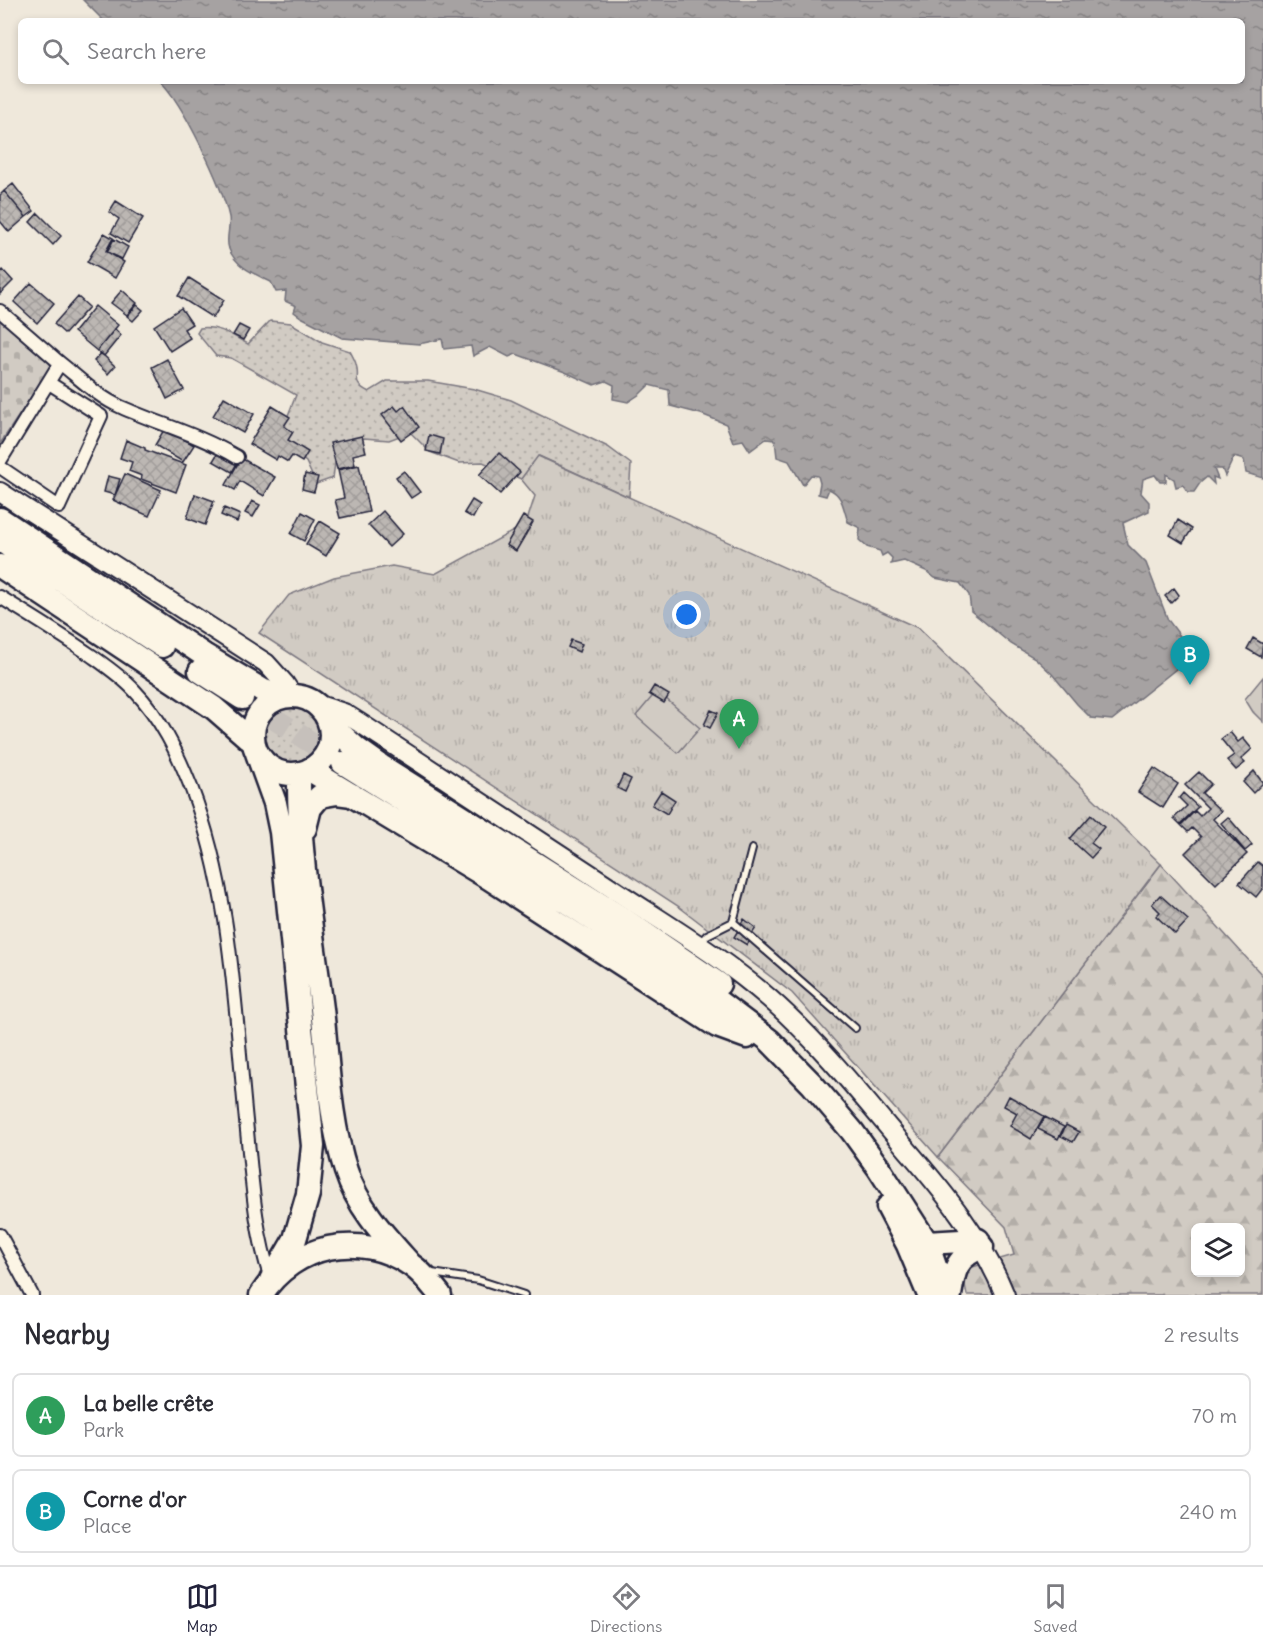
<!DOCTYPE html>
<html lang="en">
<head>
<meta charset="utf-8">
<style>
	body { margin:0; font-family:Delius,sans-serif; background:#f2f2f3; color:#2b2b33 }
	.controls { position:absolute; right:18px; bottom:18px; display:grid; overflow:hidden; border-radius:9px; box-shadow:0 3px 9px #0003 }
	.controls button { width:54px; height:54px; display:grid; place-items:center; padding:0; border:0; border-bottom:2px solid #e1e1e2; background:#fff; color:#2b2b33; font:30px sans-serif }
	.you { position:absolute; left:687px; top:615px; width:21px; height:21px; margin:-15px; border:4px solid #fff; border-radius:50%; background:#1a73e8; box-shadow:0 0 0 9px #1a73e833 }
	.badge { display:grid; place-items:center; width:39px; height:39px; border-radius:50%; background:#22223b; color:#fff; font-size:20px; font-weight:700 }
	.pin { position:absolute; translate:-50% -50px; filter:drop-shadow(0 2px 3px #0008) }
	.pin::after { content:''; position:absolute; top:32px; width:21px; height:18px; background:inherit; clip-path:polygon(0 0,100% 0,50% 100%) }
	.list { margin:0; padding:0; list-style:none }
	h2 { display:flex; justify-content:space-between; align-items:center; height:78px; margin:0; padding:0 24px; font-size:26px }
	h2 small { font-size:20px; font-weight:400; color:#7c7c81 }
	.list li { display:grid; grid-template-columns:39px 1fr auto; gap:18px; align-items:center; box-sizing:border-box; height:84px; margin:0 12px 12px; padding:0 12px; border:2px solid #e1e1e2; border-radius:9px }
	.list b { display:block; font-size:22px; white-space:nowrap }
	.list p { margin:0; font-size:20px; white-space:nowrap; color:#7c7c81 }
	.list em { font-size:20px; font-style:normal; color:#7c7c81 }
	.icon { flex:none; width:33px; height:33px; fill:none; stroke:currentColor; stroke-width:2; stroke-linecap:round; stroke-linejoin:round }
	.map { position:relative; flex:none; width:1263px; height:1295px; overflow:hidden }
	.search { position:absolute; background:#fff; box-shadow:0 3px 9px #0003; left:18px; right:18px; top:18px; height:66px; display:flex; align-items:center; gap:15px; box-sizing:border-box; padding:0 21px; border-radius:9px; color:#7c7c81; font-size:22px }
	.sheet { height:270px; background:#fff }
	nav { display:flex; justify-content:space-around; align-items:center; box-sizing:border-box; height:84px; border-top:2px solid #e1e1e2; background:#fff; font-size:16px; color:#7c7c81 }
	nav a { display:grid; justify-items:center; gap:3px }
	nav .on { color:#22223b }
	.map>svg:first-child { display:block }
	.grass { fill:url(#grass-dots); stroke:#7a767f; stroke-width:1.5 }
	.forest { fill:url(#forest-firs); stroke:#7a767f; stroke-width:1.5; fill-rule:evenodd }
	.cemetery { fill:url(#cemetery-stones); stroke:#7a767f; stroke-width:1.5 }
	.park { fill:url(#park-tufts); stroke:#7a767f; stroke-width:1.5 }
	.pitch { fill:#d1cbc3; stroke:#7a767f; stroke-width:1.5 }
	.water { fill:url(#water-ripples); stroke:#716f79; stroke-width:1.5 }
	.building { fill:url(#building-cross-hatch); stroke:#22223b; stroke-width:1.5 }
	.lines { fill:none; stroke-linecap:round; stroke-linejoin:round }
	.highway-tunnel { stroke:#c6c0bb; stroke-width:22; stroke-dasharray:22 11; stroke-linecap:butt }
	.lane-casing { stroke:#22223b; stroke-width:10 }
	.street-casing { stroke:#22223b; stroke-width:16 }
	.secondary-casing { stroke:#22223b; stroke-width:22 }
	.highway-casing { stroke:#22223b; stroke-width:27 }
	.lane { stroke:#fcf5e5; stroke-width:6 }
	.street { stroke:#fcf5e5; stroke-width:12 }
	.secondary { stroke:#fcf5e5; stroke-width:18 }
	.highway { stroke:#fcf5e5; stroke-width:22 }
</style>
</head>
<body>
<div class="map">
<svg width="1263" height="1295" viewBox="0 0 1263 1295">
	<defs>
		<pattern id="grass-dots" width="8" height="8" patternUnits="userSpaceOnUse" patternTransform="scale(1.5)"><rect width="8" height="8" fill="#d1cbc3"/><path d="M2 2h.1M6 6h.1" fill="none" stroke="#b3aea8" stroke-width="1.8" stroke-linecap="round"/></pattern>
		<pattern id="forest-firs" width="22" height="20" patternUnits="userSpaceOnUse" patternTransform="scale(1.5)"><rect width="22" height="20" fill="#d1cbc3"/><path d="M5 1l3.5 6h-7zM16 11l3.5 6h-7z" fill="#b3aea8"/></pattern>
		<pattern id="cemetery-stones" width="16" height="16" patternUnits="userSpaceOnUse" patternTransform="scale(1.5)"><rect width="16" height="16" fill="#d1cbc3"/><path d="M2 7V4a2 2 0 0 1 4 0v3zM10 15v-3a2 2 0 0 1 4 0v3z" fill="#b3aea8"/></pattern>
		<pattern id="park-tufts" width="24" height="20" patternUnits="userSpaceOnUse" patternTransform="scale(1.5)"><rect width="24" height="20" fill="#d1cbc3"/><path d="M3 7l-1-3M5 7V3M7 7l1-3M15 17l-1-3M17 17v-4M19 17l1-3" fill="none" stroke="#b3aea8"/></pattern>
		<pattern id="water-ripples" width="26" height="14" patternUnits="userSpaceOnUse" patternTransform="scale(1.5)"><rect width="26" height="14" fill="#a6a2a2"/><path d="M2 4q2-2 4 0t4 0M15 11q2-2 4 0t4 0" fill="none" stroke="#878485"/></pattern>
		<pattern id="building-cross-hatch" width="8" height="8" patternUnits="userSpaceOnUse" patternTransform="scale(1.5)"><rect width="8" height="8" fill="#bcb7b3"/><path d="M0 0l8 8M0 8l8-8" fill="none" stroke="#a19d9b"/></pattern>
	</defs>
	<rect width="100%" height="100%" fill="#efe8db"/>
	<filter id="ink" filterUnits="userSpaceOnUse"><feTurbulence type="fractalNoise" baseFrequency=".0167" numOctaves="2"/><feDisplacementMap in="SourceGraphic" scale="12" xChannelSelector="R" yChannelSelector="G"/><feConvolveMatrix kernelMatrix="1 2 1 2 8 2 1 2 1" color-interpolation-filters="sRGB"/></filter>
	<g filter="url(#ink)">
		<!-- grass -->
		<path class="grass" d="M270,321L291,323L322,342L350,351C352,355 355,360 356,364C361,380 350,382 369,392L387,381H428L474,389L511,400L608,447L631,464L629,497L539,456L521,479L483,462L459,463L430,452L410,432L389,440L364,438L344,450L335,463L333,478L316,484L306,462L290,449L285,423L296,395L231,358L216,356L197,333L200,328C218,325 233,336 248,344Z
			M263 734a28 28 0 1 1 56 0a28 28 0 1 1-56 0Z"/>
		<!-- forest -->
		<path class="forest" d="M1161,864L1263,976V1295H967L962,1270L1014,1255L1006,1227L938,1157ZM1196,1228H1240V1272H1196Z"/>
		<!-- cemetery -->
		<path class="cemetery" d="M0,319L55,361L0,444Z"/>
		<!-- park -->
		<path class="park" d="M538,456L918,628L1161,864L938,1157L792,993L678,906L259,633L289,595L334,577L392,566L435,574L526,524L535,496L521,479Z
			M1263,677V722L1253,712L1245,699Z"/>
		<!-- pitch -->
		<path class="pitch" d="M657,691L700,728L678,753L636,716Z"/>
		<!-- water -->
		<path class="water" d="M83,0H1263V478L1246,473L1244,460L1234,457L1225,476L1222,469H1214L1218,479L1213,477L1214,484L1207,477L1200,483L1194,492H1188L1183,485L1176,487L1174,479L1166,474V482H1160L1155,475L1143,479L1141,493L1149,502V511L1123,523L1128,545L1146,563L1168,620L1187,645L1176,669L1112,720L1091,718L1077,704L1052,674L1035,658L1011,644L971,611L969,595L960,583L935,578L926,571L904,561L891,564L892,558L887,553L882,556L880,551L867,547L859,540L860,528L848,522C843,508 843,495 829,489L826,496L818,494L820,483L818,476L811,475L803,485L789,461L777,457L775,440L766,439L750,451L743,440L733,442L726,424L701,414L670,406L669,390L649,385L640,394L628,402L613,399L614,385L606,381L594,385L565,372L516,354L509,357L490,347L473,356L471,346L444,349L442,339L419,344L342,338L301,317L294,312L296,306L285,301L286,291L276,292L271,282C255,274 236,267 229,249C225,239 231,227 229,217C222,185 183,103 160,81H1242V21H104Z"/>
		<!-- building -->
		<path class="building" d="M13,184L34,211L26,217L4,191Z
			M4,191L26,217L9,232L0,221V195Z
			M116,201L143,218L128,243L111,233L119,219L109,212Z
			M38,213L61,236L53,245L30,222Z
			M104,233L113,238L106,251L124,262L115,278L87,262Z
			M114,239L128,247L122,259L107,252Z
			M3,270L13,281L0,294V273Z
			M189,278L224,300L213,318L178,296Z
			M31,283L54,303L37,323L14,302Z
			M122,290L137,303L127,315L111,303Z
			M78,297L89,307L65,334L54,324Z
			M137,305L143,310L133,321L127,316Z
			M95,306L118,325L97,351L74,332Z
			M181,308L192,324L184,329L190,338L170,351L154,326Z
			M239,325L249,330L243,340L233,335Z
			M115,329L121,335L104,356L97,351Z
			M101,353L115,366L108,374L94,361Z
			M167,359L184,390L167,399L152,367Z
			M224,397L254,414L243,433L213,416Z
			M272,406L290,417L284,426L293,432L288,440L308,452L302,462L292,456L288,462L278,456L276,460L249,444Z
			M394,406L398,411L404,406L419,427L401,440L382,415Z
			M165,428L194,445L183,462L155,445Z
			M429,435L443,439L440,454L426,451Z
			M362,436L366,452L353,455L355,465L337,469L330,443Z
			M126,440L145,448V450L186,465L176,492L141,479L142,476L129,471L132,462L120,458Z
			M222,446L241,456L232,472L213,461Z
			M499,453L520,472L500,494L479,475Z
			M241,458L275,477L264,496L240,481L235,490L226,485Z
			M359,465L369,512L340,518L335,500L344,498L338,470Z
			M404,471L420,492L411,498L396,477Z
			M125,474L161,490L149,516L113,500Z
			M305,474L318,477L314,492L302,489Z
			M108,476L120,479L115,495L104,492Z
			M195,494L214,501L205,525L187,518Z
			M472,500L480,505L473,518L464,513Z
			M252,501L260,505L253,517L245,513Z
			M224,508L240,515L237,522L221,515Z
			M383,511L403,534L389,547L368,525Z
			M302,512L315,519L304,541L291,534Z
			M523,516L533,522L516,551L506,545Z
			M1178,520L1192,529L1183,543L1170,535Z
			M320,521L340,533L326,556L306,544Z
			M1174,588L1179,595L1171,603L1165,596Z
			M1253,638L1263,644L1261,657L1247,649Z
			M571,640L582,644L579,652L568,647Z
			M654,686L669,695L664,703L649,694Z
			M711,710L718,713L710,728L704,725Z
			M1230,732L1238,742L1243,738L1252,749L1241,759L1245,763L1236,770L1227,760L1234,755L1221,739Z
			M1154,768L1178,784L1163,808L1138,792Z
			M1254,771L1263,783L1253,793L1243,782Z
			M1199,772L1211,784L1202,793L1221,811L1213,819L1247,854L1216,884L1185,853L1201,837L1192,828L1188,832L1181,825L1195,811L1200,816L1208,808L1185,785Z
			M623,775L631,779L625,792L617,788Z
			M661,791L675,800L667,814L652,805Z
			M1183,793L1198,807L1180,824L1174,818L1187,806L1179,798Z
			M1091,815L1104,827L1091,843L1099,849L1091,858L1070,839Z
			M1228,817L1252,845L1245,851L1221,823Z
			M1258,862L1263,866V888L1256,897L1239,883Z
			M1160,895L1188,920L1175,934L1156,916L1160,912L1152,904Z
			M744,919L756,928L752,934L740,925Z
			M740,927L753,936L747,945L734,937Z
			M1009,1096L1044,1116L1031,1139L1010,1126L1017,1113L1004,1106Z
			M1045,1117L1064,1127L1058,1139L1038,1129Z
			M1066,1125L1079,1132L1073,1142L1061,1136Z"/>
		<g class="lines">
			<!-- highway-tunnel -->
			<path class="highway-tunnel" d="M242,698L343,763"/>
			<!-- lane casing -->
			<g class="lane-casing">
				<path id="lane" d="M733,922L855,1028
					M733,922L752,849
					M699,944L707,935L733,922
					M432,1273L478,1280L524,1295"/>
			</g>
			<!-- street casing -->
			<g class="street-casing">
				<path id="street" d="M0,311L60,363L0,461
					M60,363C79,378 98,397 121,407C159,424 200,435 237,457
					M0,467L59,507L101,416L49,383
					M0,597C31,616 62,635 92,656C106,666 122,677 134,690C161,718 177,752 191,787C233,896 235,1016 247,1131C252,1181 255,1232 271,1279
					M0,1235L32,1295"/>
			</g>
			<!-- secondary casing -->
			<g class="secondary-casing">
				<path id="secondary" d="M0,492L266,663L285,684L293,696
					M316,704L344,713L360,723C443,778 527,832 610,887C664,923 721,956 770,999C820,1043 861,1095 904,1146C944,1192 982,1238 1005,1295"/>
			</g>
			<!-- highway casing -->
			<g class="highway-casing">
				<path id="highway" d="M0,519L204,655L262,690L281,697
					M0,540L162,646
					M0,566L214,708L253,742
					M200,671L242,698
					M253 735a39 39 0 1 1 78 0a39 39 0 1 1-78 0Z
					M330,724L357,749L381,766L625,920L719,984
					M257,753L275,803L281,832L313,1146L308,1194L295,1239L271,1280
					M343,763L568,903L712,997L769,1040L812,1084L852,1131L878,1167L927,1243L945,1295
					M310,770L489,878L717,1026L747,1037
					M299,774C298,852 312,931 322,1009C328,1062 329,1119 346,1171C358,1208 384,1235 410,1264
					M305,828L310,808L320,796L337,793L352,795
					M888,1207L908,1245L929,1295
					M916,1236L927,1243L978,1240
					M261,1295C294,1244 360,1230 411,1265C423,1273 431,1284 440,1295
					M950,1295C954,1270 956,1257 982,1247"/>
			</g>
			<!-- lane -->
			<use href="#lane" class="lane"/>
			<!-- street -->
			<use href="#street" class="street"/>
			<!-- secondary -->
			<use href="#secondary" class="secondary"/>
			<!-- highway -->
			<use href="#highway" class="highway"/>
		</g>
	</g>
</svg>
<div class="controls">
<button><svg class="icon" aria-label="layers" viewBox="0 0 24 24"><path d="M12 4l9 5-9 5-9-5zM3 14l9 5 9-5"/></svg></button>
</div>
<div class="you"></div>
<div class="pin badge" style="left:739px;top:749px;background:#2e9e5b">A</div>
<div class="pin badge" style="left:1190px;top:685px;background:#0f9aa8">B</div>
<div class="search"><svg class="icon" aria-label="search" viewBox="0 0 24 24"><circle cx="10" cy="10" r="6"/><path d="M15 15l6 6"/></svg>Search here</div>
</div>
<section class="sheet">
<h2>Nearby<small>2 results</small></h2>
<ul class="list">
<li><span class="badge" style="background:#2e9e5b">A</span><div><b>La belle crête</b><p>Park</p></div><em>70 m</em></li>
<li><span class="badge" style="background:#0f9aa8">B</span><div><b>Corne d'or</b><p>Place</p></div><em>240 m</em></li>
</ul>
</section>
<nav>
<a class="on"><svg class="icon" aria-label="map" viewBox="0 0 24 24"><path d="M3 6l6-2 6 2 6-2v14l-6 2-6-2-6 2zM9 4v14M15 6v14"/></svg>Map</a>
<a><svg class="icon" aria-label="directions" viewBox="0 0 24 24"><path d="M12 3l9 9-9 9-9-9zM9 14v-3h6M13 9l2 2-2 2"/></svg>Directions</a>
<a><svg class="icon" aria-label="saved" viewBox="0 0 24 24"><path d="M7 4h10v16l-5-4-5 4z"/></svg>Saved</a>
</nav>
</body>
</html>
